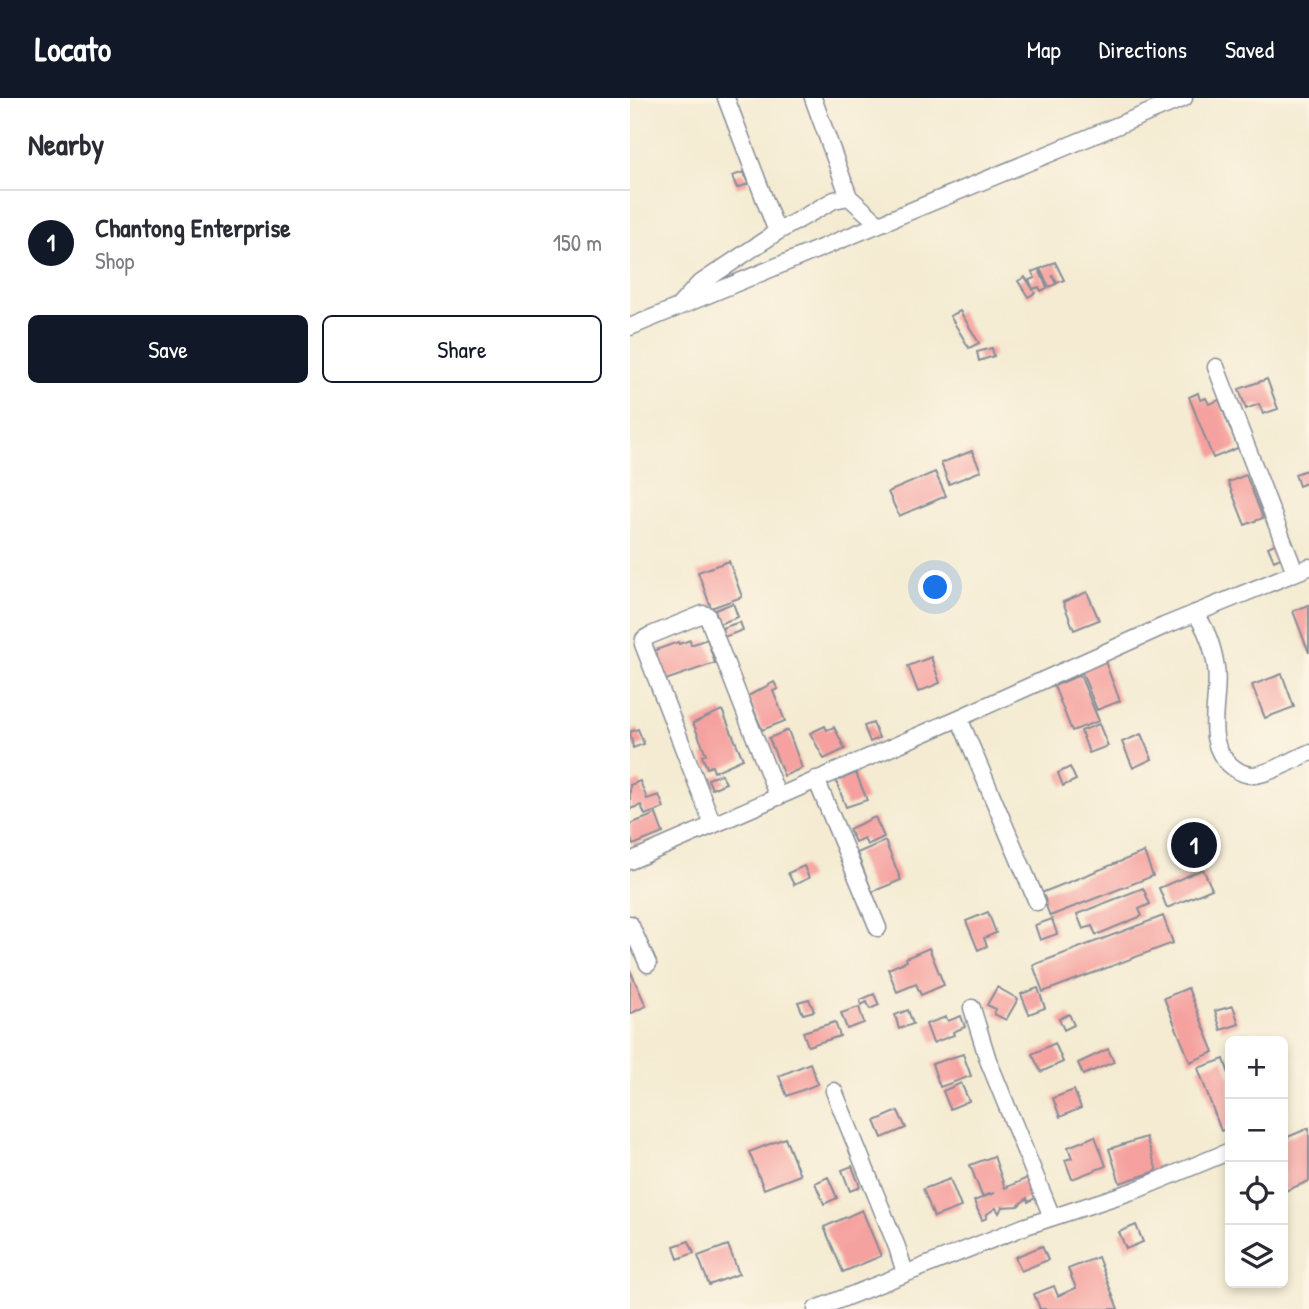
<!DOCTYPE html>
<html lang="en">
<head>
<meta charset="utf-8">
<style>
	body { margin:0; font-family:"Patrick Hand",sans-serif; background:#f7f7f7; color:#2b2b33 }
	.controls { position:absolute; right:21px; bottom:21px; display:grid; overflow:hidden; border-radius:10px; box-shadow:0 4px 10px #0003 }
	.controls button { width:63px; height:63px; display:grid; place-items:center; padding:0; border:0; border-bottom:2px solid #e1e1e2; background:#fff; color:#2b2b33; font:35px sans-serif }
	.you { position:absolute; left:306px; top:490px; width:24px; height:24px; margin:-18px; border:5px solid #fff; border-radius:50%; background:#1a73e8; box-shadow:0 0 0 10px #1a73e833 }
	.badge { display:grid; place-items:center; width:46px; height:46px; border-radius:50%; background:#111827; color:#fff; font-size:23px; font-weight:700 }
	.pin { position:absolute; translate:-50% -50%; border:4px solid #fff; box-shadow:0 2px 7px #0006 }
	.list { margin:0; padding:0; list-style:none }
	h2 { display:flex; justify-content:space-between; align-items:center; height:91px; margin:0; padding:0 28px; font-size:30px }
	h2 small { font-size:23px; font-weight:400; color:#7c7c81 }
	.list li { display:grid; grid-template-columns:46px 1fr auto; gap:21px; align-items:center; box-sizing:border-box; height:105px; padding:0 28px; border-top:2px solid #e1e1e2 }
	.list b { display:block; font-size:26px; white-space:nowrap }
	.list p { margin:0; font-size:23px; white-space:nowrap; color:#7c7c81 }
	.list em { font-size:23px; font-style:normal; color:#7c7c81 }
	.actions { display:flex; gap:14px; padding:21px 28px }
	.actions a { flex:1; padding:16px 0; border:2px solid #111827; border-radius:10px; text-align:center; font-size:24px; color:#111827 }
	.actions .main { background:#111827; color:#fff }
	.icon { flex:none; width:38px; height:38px; fill:none; stroke:currentColor; stroke-width:2; stroke-linecap:round; stroke-linejoin:round }
	.map { position:relative; flex:none; width:679px; height:1211px; overflow:hidden }
	header { display:flex; align-items:center; gap:42px; box-sizing:border-box; height:98px; padding:0 35px; background:#111827; color:#fff }
	header strong { font-size:33px }
	nav { display:flex; gap:38px; margin-inline-start:auto; font-size:24px }
	main { display:flex }
	aside { flex:1; background:#fff }
	.map>svg:first-child { display:block }
	.building { fill:#f5a19f }
	.lines { fill:none; stroke-linecap:round; stroke-linejoin:round }
	.minor-casing { stroke:#888d98; stroke-width:19 }
	.minor { stroke:#fff; stroke-width:16 }
</style>
</head>
<body>
<header>
<strong>Locato</strong>
<nav><a>Map</a><a>Directions</a><a>Saved</a></nav>
</header>
<main>
<aside>
<h2>Nearby<small></small></h2>
<ul class="list">
<li><span class="badge">1</span><div><b>Chantong Enterprise</b><p>Shop</p></div><em>150 m</em></li>
</ul>
<div class="actions"><a class="main">Save</a><a>Share</a></div>
</aside>
<div class="map">
<svg width="679" height="1211" viewBox="0 0 679 1211">
	<rect width="100%" height="100%" fill="#fcf5e5"/>
	<filter id="ink" filterUnits="userSpaceOnUse"><feTurbulence type="fractalNoise" baseFrequency=".0143" numOctaves="2"/><feDisplacementMap in="SourceGraphic" scale="14" xChannelSelector="R" yChannelSelector="G"/><feConvolveMatrix kernelMatrix="1 2 1 2 8 2 1 2 1" color-interpolation-filters="sRGB"/></filter>
	<filter id="wash" filterUnits="userSpaceOnUse"><feTurbulence type="fractalNoise" baseFrequency=".00686" numOctaves="4" result="noise"/><feDisplacementMap in="SourceGraphic" scale="28" xChannelSelector="R" yChannelSelector="G"/><feGaussianBlur stdDeviation="1.57" result="paint"/><feColorMatrix in="noise" values="0 0 0 0 0 0 0 0 0 0 0 0 0 0 0 0 0 1.4 0 .05"/><feComposite in="paint" operator="in"/></filter>
	<g filter="url(#wash)">
		<rect width="100%" height="100%" fill="#f4ebd2"/>
		<g id="blocks">
			<!-- building -->
			<path class="building" d="M114,74L118,86L107,90L102,78Z
				M425,164L434,182L427,185L422,177L426,186L419,189L410,171Z
				M409,171L417,190L411,193L409,189L403,191L399,182L405,180L402,174Z
				M395,179L405,195L398,199L388,183Z
				M330,213L349,245L339,250L320,218Z
				M362,250L364,258L349,263L347,254Z
				M637,281L648,311L633,316L629,306L616,311L609,291Z
				M568,295L570,302L576,300L579,306L589,302L608,350L583,360L559,299Z
				M342,353L351,373L319,386L311,365Z
				M676,372L679,384L669,388L665,376Z
				M305,374L316,398L269,418L258,394Z
				M616,377L633,420L615,427L598,384Z
				M649,444L655,458L644,463L638,449Z
				M99,463L112,499L81,510L68,474Z
				M457,494L469,522L444,532L433,504Z
				M103,505L108,519L89,526L85,512Z
				M679,507V555L663,513Z
				M110,524L113,532L94,539L92,530Z
				M77,541L85,565L30,584L20,554L48,544L49,546L60,542L61,547Z
				M301,559L310,585L288,594L278,568Z
				M474,561L490,603L467,612L450,570Z
				M652,576L664,609L635,620L622,587Z
				M450,577L469,623L442,633L424,588Z
				M144,584L148,591L143,593L155,623L132,632L118,598Z
				M92,612L113,661L84,674L82,668L77,670L72,658L76,656L63,625Z
				M243,625L249,640L240,644L234,628Z
				M469,626L478,648L459,655L451,633Z
				M195,628L197,632L204,629L215,651L194,661L180,635Z
				M8,631L14,646L3,650L0,634Z
				M158,632L172,670L154,678L139,640Z
				M511,636L522,661L503,670L492,644Z
				M440,669L446,682L433,688L428,675Z
				M226,675L237,702L216,709L206,683Z
				M91,676L96,685L82,691L78,681Z
				M10,683L17,701L29,697L34,710L15,717L11,707L0,711V687Z
				M26,716L33,735L3,747L0,738V726Z
				M245,719L254,739L237,747L234,740L225,744L219,731Z
				M563,724L566,731L571,729L583,759L564,767L552,739L558,737L555,728Z
				M255,743L271,782L242,794L227,755Z
				M514,754L523,778L420,818L411,795Z
				M174,768L179,780L164,787L158,775Z
				M573,771L582,791L537,810L529,790Z
				M513,790L520,806L509,811L512,818L466,837L462,828L453,831L447,816Z
				M358,814L366,835L354,840L357,848L348,852L336,823Z
				M533,818L543,845L413,894L403,867Z
				M422,821L427,836L410,842L405,827Z
				M299,850L314,887L291,897L286,886L267,894L258,871L277,863L276,860Z
				M0,872L16,908L0,916Z
				M367,889L388,901L376,922L364,916L366,911L357,907Z
				M408,890L415,910L399,916L391,896Z
				M558,890L584,954L560,964L534,900Z
				M244,896L249,907L240,911L237,904L231,907L230,902Z
				M179,901L184,913L173,916L168,904Z
				M603,908L609,926L591,932L585,913Z
				M229,909L234,925L217,931L211,915Z
				M278,912L283,926L269,931L265,917Z
				M439,916L444,927L434,932L429,921Z
				M331,918L335,929L323,934L324,937L303,945L296,926L316,919L318,923Z
				M205,924L210,938L178,948L173,934Z
				M425,945L433,964L411,974L402,956Z
				M478,951L484,964L453,977L448,965Z
				M333,956L341,978L310,989L302,966Z
				M594,961L600,979V1029L591,1033L568,970Z
				M180,965L188,986L157,998L149,978Z
				M331,985L339,1003L320,1011L313,993Z
				M444,992L451,1010L430,1019L423,1000Z
				M268,1013L276,1030L252,1040L245,1023Z
				M679,1030V1083L653,1094V1041Z
				M465,1038L476,1068L442,1081L435,1062L442,1060L438,1049Z
				M516,1039L527,1073L490,1085L479,1051Z
				M155,1040L170,1077L134,1091L119,1054Z
				M364,1058L375,1090L404,1077L412,1096L398,1104L397,1100L388,1108L372,1109L369,1115L366,1110L357,1116V1120L352,1122L344,1103L364,1095L352,1098L340,1067Z
				M222,1068L230,1089L220,1093L212,1072Z
				M198,1079L207,1100L194,1106L185,1085Z
				M320,1081L331,1109L304,1119L293,1091Z
				M232,1112L251,1158L213,1174L194,1129Z
				M506,1127L513,1144L496,1151L489,1134Z
				M59,1143L64,1155L48,1161L44,1148Z
				M98,1147L109,1176L79,1187L68,1158Z
				M412,1148L418,1162L391,1173L385,1159Z
				M468,1159L488,1211H410L404,1196L424,1188L428,1198L446,1190L438,1171Z"/>
		</g>
	</g>
	<g filter="url(#ink)">
		<use href="#blocks" fill-opacity="0" stroke="#888d98" stroke-width="2"/>
		<g class="lines">
			<!-- minor casing -->
			<g class="minor-casing">
				<path id="minor" d="M96,0L147,134
					M183,0L219,99
					M48,209L68,187L147,134L204,102L219,99L249,126
					M0,229L554,0
					M586,269L665,474
					M565,515C577,531 583,550 586,569C591,603 570,646 604,670C609,674 617,677 624,677C642,675 662,662 679,655
					M329,620L407,804
					M186,681L248,830
					M83,727L13,546L14,541L19,538L73,516L77,517L148,699
					M0,763L329,620L534,528L679,469
					M0,826L18,866
					M342,910L358,962L422,1119
					M204,993L267,1149L275,1175
					M186,1211L396,1128L506,1092L600,1053"/>
			</g>
			<!-- minor -->
			<use href="#minor" class="minor"/>
		</g>
	</g>
</svg>
<div class="controls">
<button>+</button>
<button>−</button>
<button><svg class="icon" aria-label="locate" viewBox="0 0 24 24"><circle cx="12" cy="12" r="6"/><path d="M12 2v4M12 18v4M2 12h4M18 12h4"/></svg></button>
<button><svg class="icon" aria-label="layers" viewBox="0 0 24 24"><path d="M12 4l9 5-9 5-9-5zM3 14l9 5 9-5"/></svg></button>
</div>
<div class="you"></div>
<div class="pin badge" style="left:564px;top:747px">1</div>
</div>
</main>
</body>
</html>
